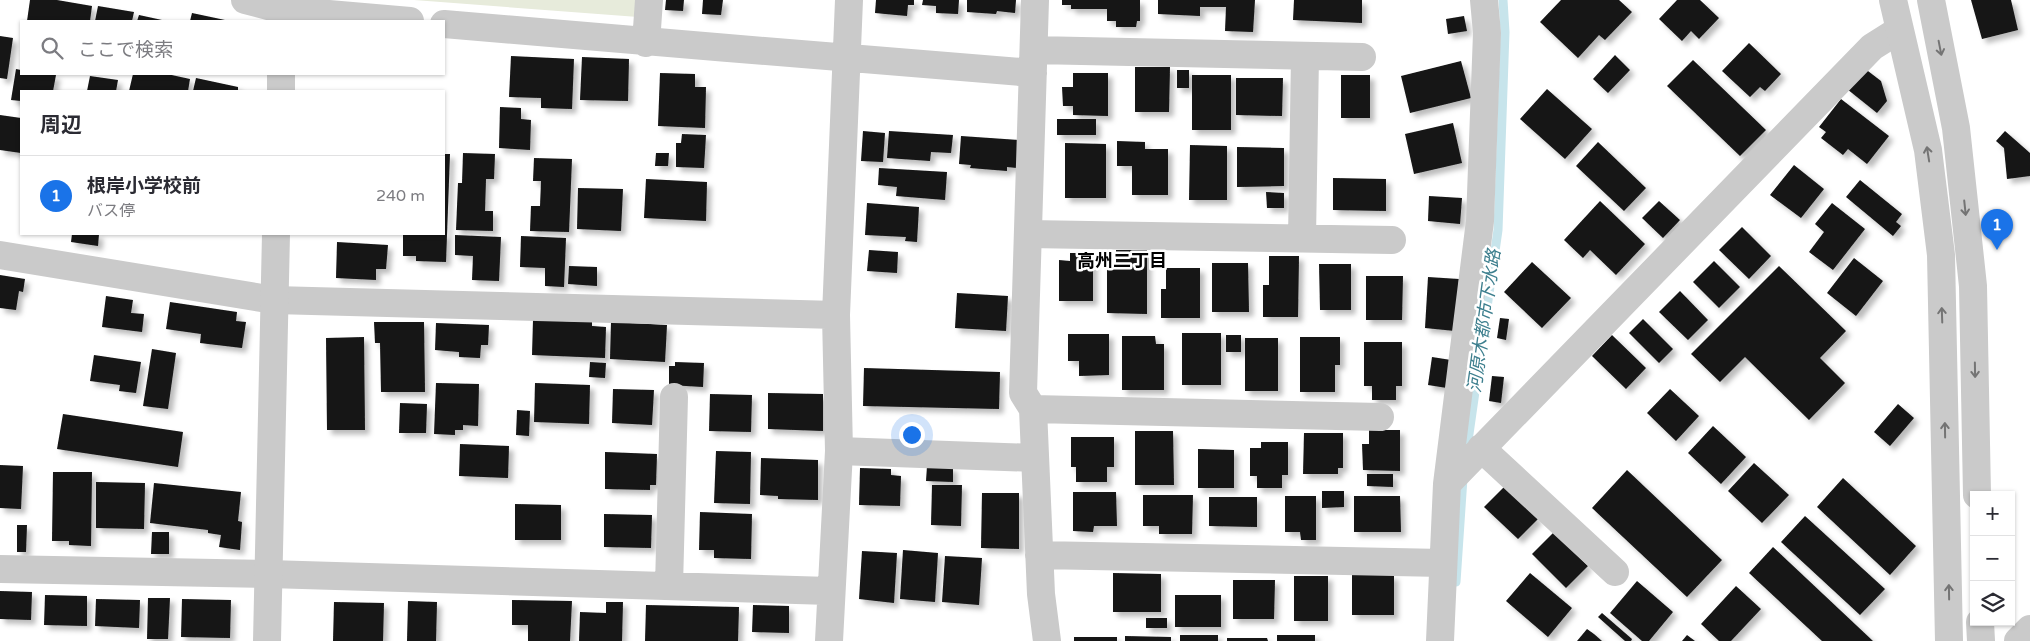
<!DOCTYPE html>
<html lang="ja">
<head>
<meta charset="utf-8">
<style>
	body { margin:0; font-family:"Varela Round","Noto Sans JP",sans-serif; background:#f7f7f7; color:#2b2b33 }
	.controls { position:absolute; right:15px; bottom:15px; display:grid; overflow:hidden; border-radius:0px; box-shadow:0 1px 4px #0004 }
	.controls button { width:45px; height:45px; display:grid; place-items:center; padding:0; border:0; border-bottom:1px solid #e1e1e2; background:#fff; color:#2b2b33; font:25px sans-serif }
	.you { position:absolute; left:911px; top:434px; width:18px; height:18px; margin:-12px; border:4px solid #fff; border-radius:50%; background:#1a73e8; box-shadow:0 0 0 8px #1a73e833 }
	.badge { display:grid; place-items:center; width:32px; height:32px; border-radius:50%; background:#1a73e8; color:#fff; font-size:16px; font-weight:700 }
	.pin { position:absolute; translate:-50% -41px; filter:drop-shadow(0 1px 2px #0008) }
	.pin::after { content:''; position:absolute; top:26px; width:18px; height:15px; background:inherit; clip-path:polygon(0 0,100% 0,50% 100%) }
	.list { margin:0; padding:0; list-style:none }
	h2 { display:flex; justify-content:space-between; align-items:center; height:65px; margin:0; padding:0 20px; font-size:21px }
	h2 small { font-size:16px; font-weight:400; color:#7c7c81 }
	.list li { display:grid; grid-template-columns:32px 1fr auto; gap:15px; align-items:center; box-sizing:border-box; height:80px; padding:0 20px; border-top:1px solid #e1e1e2 }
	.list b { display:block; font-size:19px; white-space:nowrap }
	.list p { margin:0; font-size:16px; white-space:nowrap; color:#7c7c81 }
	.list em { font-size:16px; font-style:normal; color:#7c7c81 }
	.icon { flex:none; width:28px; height:28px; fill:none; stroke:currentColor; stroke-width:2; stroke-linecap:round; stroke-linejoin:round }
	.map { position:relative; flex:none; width:2030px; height:641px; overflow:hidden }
	.search { position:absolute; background:#fff; box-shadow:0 1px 4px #0004; left:20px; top:20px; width:425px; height:55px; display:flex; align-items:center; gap:12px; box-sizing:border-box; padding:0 18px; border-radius:0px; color:#7c7c81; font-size:19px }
	.panel { position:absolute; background:#fff; box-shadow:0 1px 4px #0004; left:20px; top:90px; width:425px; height:145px; border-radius:0px }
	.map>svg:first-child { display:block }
	.green { fill:#e7ebdb }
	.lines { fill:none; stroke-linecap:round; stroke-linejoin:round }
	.stream { stroke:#c7e4eb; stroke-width:9 }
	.building { fill:#141414; filter:url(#shadow) }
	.minor { stroke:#cacaca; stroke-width:28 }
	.tertiary { stroke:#cacaca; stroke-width:28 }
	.oneway { stroke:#747474 }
	.labels { text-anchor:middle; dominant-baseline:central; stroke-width:5; stroke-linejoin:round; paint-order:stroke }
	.neighbourhood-label { font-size:18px; font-weight:bold; fill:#000; stroke:#fff }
	.water-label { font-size:18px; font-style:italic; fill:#3d7f8e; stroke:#fff }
</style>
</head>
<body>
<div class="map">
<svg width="2030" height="641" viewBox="0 0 2030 641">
	<defs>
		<filter id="shadow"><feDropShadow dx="4.5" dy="4.5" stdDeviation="2.5" flood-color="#0004"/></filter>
	</defs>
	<rect width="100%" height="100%" fill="#fff"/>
	<!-- green -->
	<path class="green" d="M414,0H639L638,17Z"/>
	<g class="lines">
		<!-- stream -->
		<path class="stream" d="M1466,455L1498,230L1505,32L1503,0
			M1456,582L1463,478"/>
	</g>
	<!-- building -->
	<path class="building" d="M30,0H57L92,6L90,21H27Z
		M666,0H684L683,11L665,10Z
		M703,0H723L721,15L702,14Z
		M876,0H914V5H908L907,16L875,13Z
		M923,0H959L958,14L936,13V6L922,5Z
		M967,0H1016L1015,13L997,11L996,14L967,12Z
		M1062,0H1140V21H1137L1136,27H1116V21H1107V9H1071V5H1062Z
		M1158,0H1255L1253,32L1225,31L1226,7H1200V16L1158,14Z
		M1294,0H1362V23L1293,20Z
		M1561,0H1619L1632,12L1605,40L1599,35L1578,58L1540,22Z
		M1677,0H1700L1719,18L1699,39L1691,31L1682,41L1659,19Z
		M1971,0H2011L2018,30L1982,39Z
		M98,6L134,12L132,21H95Z
		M192,13L225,20V21H190Z
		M139,15L162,20V21H137Z
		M1464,16L1467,31L1448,34L1446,19Z
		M0,36L13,38L7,79L0,78Z
		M1749,43L1781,74L1765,91L1760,87L1750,97L1722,71Z
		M1615,55L1630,70L1608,93L1593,79Z
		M511,56L574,59L572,109L541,108V98L509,97Z
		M582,57L629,59L628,101L580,100Z
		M1693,60L1766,130L1740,156L1667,86Z
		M1461,61L1471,98L1410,113L1401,76Z
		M1135,67H1170L1169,112H1135Z
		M1864,68L1881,81L1887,101L1877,113L1847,89Z
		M16,69L21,70V74L56,75L53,91H21V101L11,100Z
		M1177,70H1189V88H1177Z
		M660,73L695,74V87H706L705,128L658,126Z
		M1073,73H1108V116L1073,115V106H1063L1062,87H1073Z
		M133,74H167L190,79L188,91H129Z
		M1192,75H1231V130H1192Z
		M1341,75H1370V118H1341Z
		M90,76L118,80L116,91H87Z
		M196,78L238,87V91H193Z
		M1236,78H1283L1282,116L1236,115Z
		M1547,89L1592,129L1565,159L1520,119Z
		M1841,99L1889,136L1867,164L1848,149L1843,155L1821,138L1826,132L1819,127Z
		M500,107L521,108V119L531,120L530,150L499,148Z
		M0,115L21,118V153L0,150Z
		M1057,119H1096V135H1057Z
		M1453,123L1462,163L1414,174L1405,134Z
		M863,131L885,133L883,162L861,161Z
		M889,131L953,135L951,153L931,152L930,161L887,158Z
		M2005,131L2030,153V176L2007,179L2004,148L1996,141Z
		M682,134L706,135L704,168L676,167V143H681Z
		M961,136L1019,140L1017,168L1007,167V171L970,168L971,165L959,164Z
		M1117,141L1145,142V149H1168V195H1132V166H1117Z
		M1598,142L1646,188L1624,211L1576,166Z
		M1065,143L1106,144V198H1065Z
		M1190,145L1227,146V200H1189Z
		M1237,147L1284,148V186L1237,187Z
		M463,153L495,154L494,179H486L485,211H493V231L456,230L458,183H462Z
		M656,153H669L668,166H655Z
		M444,154H450L446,262L416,261V256H403V234H444Z
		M534,158L572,159L569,232L530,231L531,206H540L541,181H533Z
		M1794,165L1824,189L1801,218L1770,195Z
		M879,168L947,172L945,200L896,196L897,187L878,185Z
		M1333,178L1386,179V211L1333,210Z
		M646,179L707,182L706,221L644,218Z
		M1860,180L1902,214L1896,222L1901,226L1893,236L1846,197Z
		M578,188L623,189L621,231L577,229Z
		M1266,192L1284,193V208H1267Z
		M1429,196L1462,198L1460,224L1428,221Z
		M1600,201L1645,244L1616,275L1590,250L1583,258L1564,240Z
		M1659,201L1680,220L1663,238L1642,218Z
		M867,203L919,207L917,242L905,241L906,237L865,235Z
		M1832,203L1865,229L1833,270L1809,252L1824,232L1815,224Z
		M1742,227L1771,256L1749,279L1719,250Z
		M72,234H99L98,246L71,242Z
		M455,235L501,237L499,281L472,280L473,256L455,255Z
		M521,236L566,238L564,287L545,286V268L520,267Z
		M337,242L388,245L386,269H376V280L336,278Z
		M869,250L898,252L897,273L867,271Z
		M1116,250H1147V314L1107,313V266H1116Z
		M1070,253H1093V301H1059V260L1070,261Z
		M1269,256H1299L1298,317H1263V285H1269Z
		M1854,258L1883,281L1856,316L1827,293Z
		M1714,261L1740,287L1719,308L1693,282Z
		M1532,262L1571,298L1542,328L1504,292Z
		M1212,263H1248L1249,312H1212Z
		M1319,264H1351V310H1320Z
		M569,266L597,267V286L568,284Z
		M1779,266L1846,331L1820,358L1845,383L1809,420L1745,357L1720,382L1691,354Z
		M1166,268H1200V318H1161V289H1166Z
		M0,275L25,279L23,292L19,291L16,310L0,308Z
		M1366,276H1403L1402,320H1366Z
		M1428,277L1459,279L1455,331L1425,328Z
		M1680,291L1708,320L1688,340L1659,312Z
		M957,293L1008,296L1006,331L955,328Z
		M106,296L133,300L131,313L144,314L142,332L102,327Z
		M170,302L237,312L236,321L246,322L242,348L200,343L201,334L166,329Z
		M1500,318L1509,319L1506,340L1497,338Z
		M1643,319L1673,349L1659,363L1629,333Z
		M533,320L592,322V326L606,327L605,358L532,355Z
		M374,322H424L425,392H381L380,343H375Z
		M611,322L667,325L665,362L610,359Z
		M436,323L489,325L488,345H481L480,358L459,357V352L435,350Z
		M1182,333H1221V385H1182Z
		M1068,334H1109V375L1079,376V361H1068Z
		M1226,335H1241V352H1226Z
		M1612,335L1646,368L1626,389L1592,356Z
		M1122,336H1155L1156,344H1164V390H1122Z
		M364,337L365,430H327L326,338Z
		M1300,337H1340V365H1335V392H1300Z
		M1245,338H1278V391H1245Z
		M1364,342H1402V386H1396V400H1372V386H1364Z
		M152,349L176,353L168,409L143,406Z
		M94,355L141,362L136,393L119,391L120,385L90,381Z
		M1432,357L1451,360L1447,388L1428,385Z
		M590,362L606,363L605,378L589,377Z
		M675,362L704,363L703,387L669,385V366H675Z
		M864,368L1000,372L999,409L863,406Z
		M1492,376L1504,377L1501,403L1489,401Z
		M436,383L479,384L478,426L463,425V430H455V435L434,434Z
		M535,383L590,385L589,424L534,422Z
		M613,389L654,390L652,425L612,423Z
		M1670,389L1699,416L1676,441L1647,413Z
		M768,393L823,394V431L768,429Z
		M710,394L752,395L751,432L709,431Z
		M400,403L427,404L426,433H399Z
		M1898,404L1914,418L1890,446L1874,432Z
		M517,410L530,411L529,436L516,435Z
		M63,414L183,432L178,467L57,449Z
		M1713,426L1746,457L1721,484L1688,453Z
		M1369,430H1400V471L1363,470L1362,444H1369Z
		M1135,431H1173L1174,485H1135Z
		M1304,433H1343V468H1338V474H1303Z
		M1071,437H1114V467H1107V482H1076V467H1071Z
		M1261,442H1288V475H1282V488H1257V476H1250V448H1261Z
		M460,444L509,446L508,478L459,476Z
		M1198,449L1234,450V488H1198Z
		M716,451L751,452L750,504L714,503Z
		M605,452L657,454L656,485H650V490L605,489Z
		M761,458L818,460V500L778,499V496L760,495Z
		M1754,463L1789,495L1762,523L1728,491Z
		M0,465L23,466L21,509L0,508Z
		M927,466L953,467V482L926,481Z
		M860,468L891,469V475L901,476L900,506L859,505Z
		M1627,470L1722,560L1687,597L1592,508Z
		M53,472H92L91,546L69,545V541H52Z
		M1367,474H1393V487L1367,486Z
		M1843,478L1916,546L1890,575L1817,507Z
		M96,482L145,483L144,529L96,528Z
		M154,483L241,492L238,521L242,522L240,550L219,547L221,535L208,533V530L150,523Z
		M932,485H962L961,526L931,525Z
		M1505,486L1538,519L1518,539L1484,507Z
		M1322,491H1344V507L1322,508Z
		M1073,492H1116L1117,526H1094L1093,532L1073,531Z
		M982,493H1019V549L981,548Z
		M1143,495H1193L1192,534H1159V526H1143Z
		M1285,496H1316V540H1301L1300,532H1285Z
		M1354,496H1400L1401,532H1354Z
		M1209,497H1257V527L1209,526Z
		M515,504L561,505V540H515Z
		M700,512L752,514L751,559L714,558V550H699Z
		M604,514L652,515L651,548L604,547Z
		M1805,516L1885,589L1860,615L1781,542Z
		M17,525H27L26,552H17Z
		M152,532H169V554H151Z
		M1554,532L1588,566L1566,588L1532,554Z
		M1773,547L1873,641H1822L1749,573Z
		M903,550L938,553L935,602L900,599Z
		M862,551L897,553L894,603L859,599Z
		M945,556L982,558L979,605L942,602Z
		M1113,573L1161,574V612H1113Z
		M1530,573L1572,608L1548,637L1506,601Z
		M1352,575H1394V615H1352Z
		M1294,576H1328V621H1294Z
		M1233,580H1275L1274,619H1233Z
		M1637,581L1673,612L1649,641H1642L1610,613Z
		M1736,586L1761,609L1731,641H1719L1701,624Z
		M0,591L32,592L31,620L0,619Z
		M45,595L87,596V626L44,625Z
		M1175,595H1221V627H1175Z
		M148,598H170L168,639H147Z
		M96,599L140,600L139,628L95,626Z
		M182,599L231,600L230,638L181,637Z
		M512,600L572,601L570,641H528V625H512Z
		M408,601L437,602L436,641H407Z
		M334,602L384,603L383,641H333Z
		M606,602H623L622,641H579L580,612L606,613Z
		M646,605L739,607L738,641H645Z
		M753,605L789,606V633L752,632Z
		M1602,613L1632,639L1631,641H1625L1598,617Z
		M1146,618H1167V628H1146Z
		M1587,629L1594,634L1602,641H1577Z
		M1180,635H1218V641H1180Z
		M1277,635H1315V641H1277Z
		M1687,635L1695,641H1682Z
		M1125,636L1171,637V641H1125Z
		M1074,637H1117V641H1074Z
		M1227,638H1267L1268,641H1227Z"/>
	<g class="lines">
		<!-- minor -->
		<path class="minor" d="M245,0L283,10L410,21
			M1035,0L1023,393L1033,409L1041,594L1047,641
			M444,24C640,42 837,56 1033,73
			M646,43L649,0
			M1034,50L1362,57
			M1028,234L1392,240
			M1302,238L1305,56
			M0,255L274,300L836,315
			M1033,409L1380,417
			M1481,448L1615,572
			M839,451L1035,458
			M1447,484L1872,47L1899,30
			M1039,555L1443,563
			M0,569L269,574L830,591
			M669,586L674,397
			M829,641L839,451L836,315L849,0
			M1440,641L1447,484L1480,221L1487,33L1484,0
			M2018,641L2030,629"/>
		<!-- tertiary -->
		<path class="tertiary" d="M1893,0L1928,150L1941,255L1949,641
			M1931,0L1956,128L1973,286L1977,495
			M283,21V0
			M281,91V74
			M1980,622L1981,641
			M267,641L276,234"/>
	</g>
	<!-- one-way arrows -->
	<defs><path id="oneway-shaft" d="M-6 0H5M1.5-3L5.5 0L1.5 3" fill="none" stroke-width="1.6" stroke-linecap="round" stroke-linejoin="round" transform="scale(1.25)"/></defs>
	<g class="oneway">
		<use href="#oneway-shaft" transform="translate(1940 48) rotate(79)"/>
		<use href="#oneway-shaft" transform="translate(1928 154) rotate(-99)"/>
		<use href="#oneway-shaft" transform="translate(1965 208) rotate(84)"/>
		<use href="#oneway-shaft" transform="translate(1942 315) rotate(-92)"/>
		<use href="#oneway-shaft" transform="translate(1975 370) rotate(89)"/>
		<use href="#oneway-shaft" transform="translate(1945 430) rotate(-91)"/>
		<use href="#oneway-shaft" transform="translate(1949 592) rotate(-91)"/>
	</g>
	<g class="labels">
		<!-- neighbourhood labels -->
		<g class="neighbourhood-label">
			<text x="1122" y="261">高州二丁目</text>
		</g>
		<!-- water labels -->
		<g class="water-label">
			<text transform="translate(1484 321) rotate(-82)">河原木都市下水路</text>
		</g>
	</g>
</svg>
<div class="controls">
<button>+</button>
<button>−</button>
<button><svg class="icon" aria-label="layers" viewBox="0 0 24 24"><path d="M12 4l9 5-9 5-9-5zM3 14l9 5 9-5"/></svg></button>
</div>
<div class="you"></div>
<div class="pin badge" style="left:1997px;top:250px">1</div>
<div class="search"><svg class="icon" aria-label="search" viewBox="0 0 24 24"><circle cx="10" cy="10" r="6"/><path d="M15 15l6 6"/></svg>ここで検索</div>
<section class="panel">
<h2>周辺<small></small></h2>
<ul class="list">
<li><span class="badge">1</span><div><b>根岸小学校前</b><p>バス停</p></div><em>240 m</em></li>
</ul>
</section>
</div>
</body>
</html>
